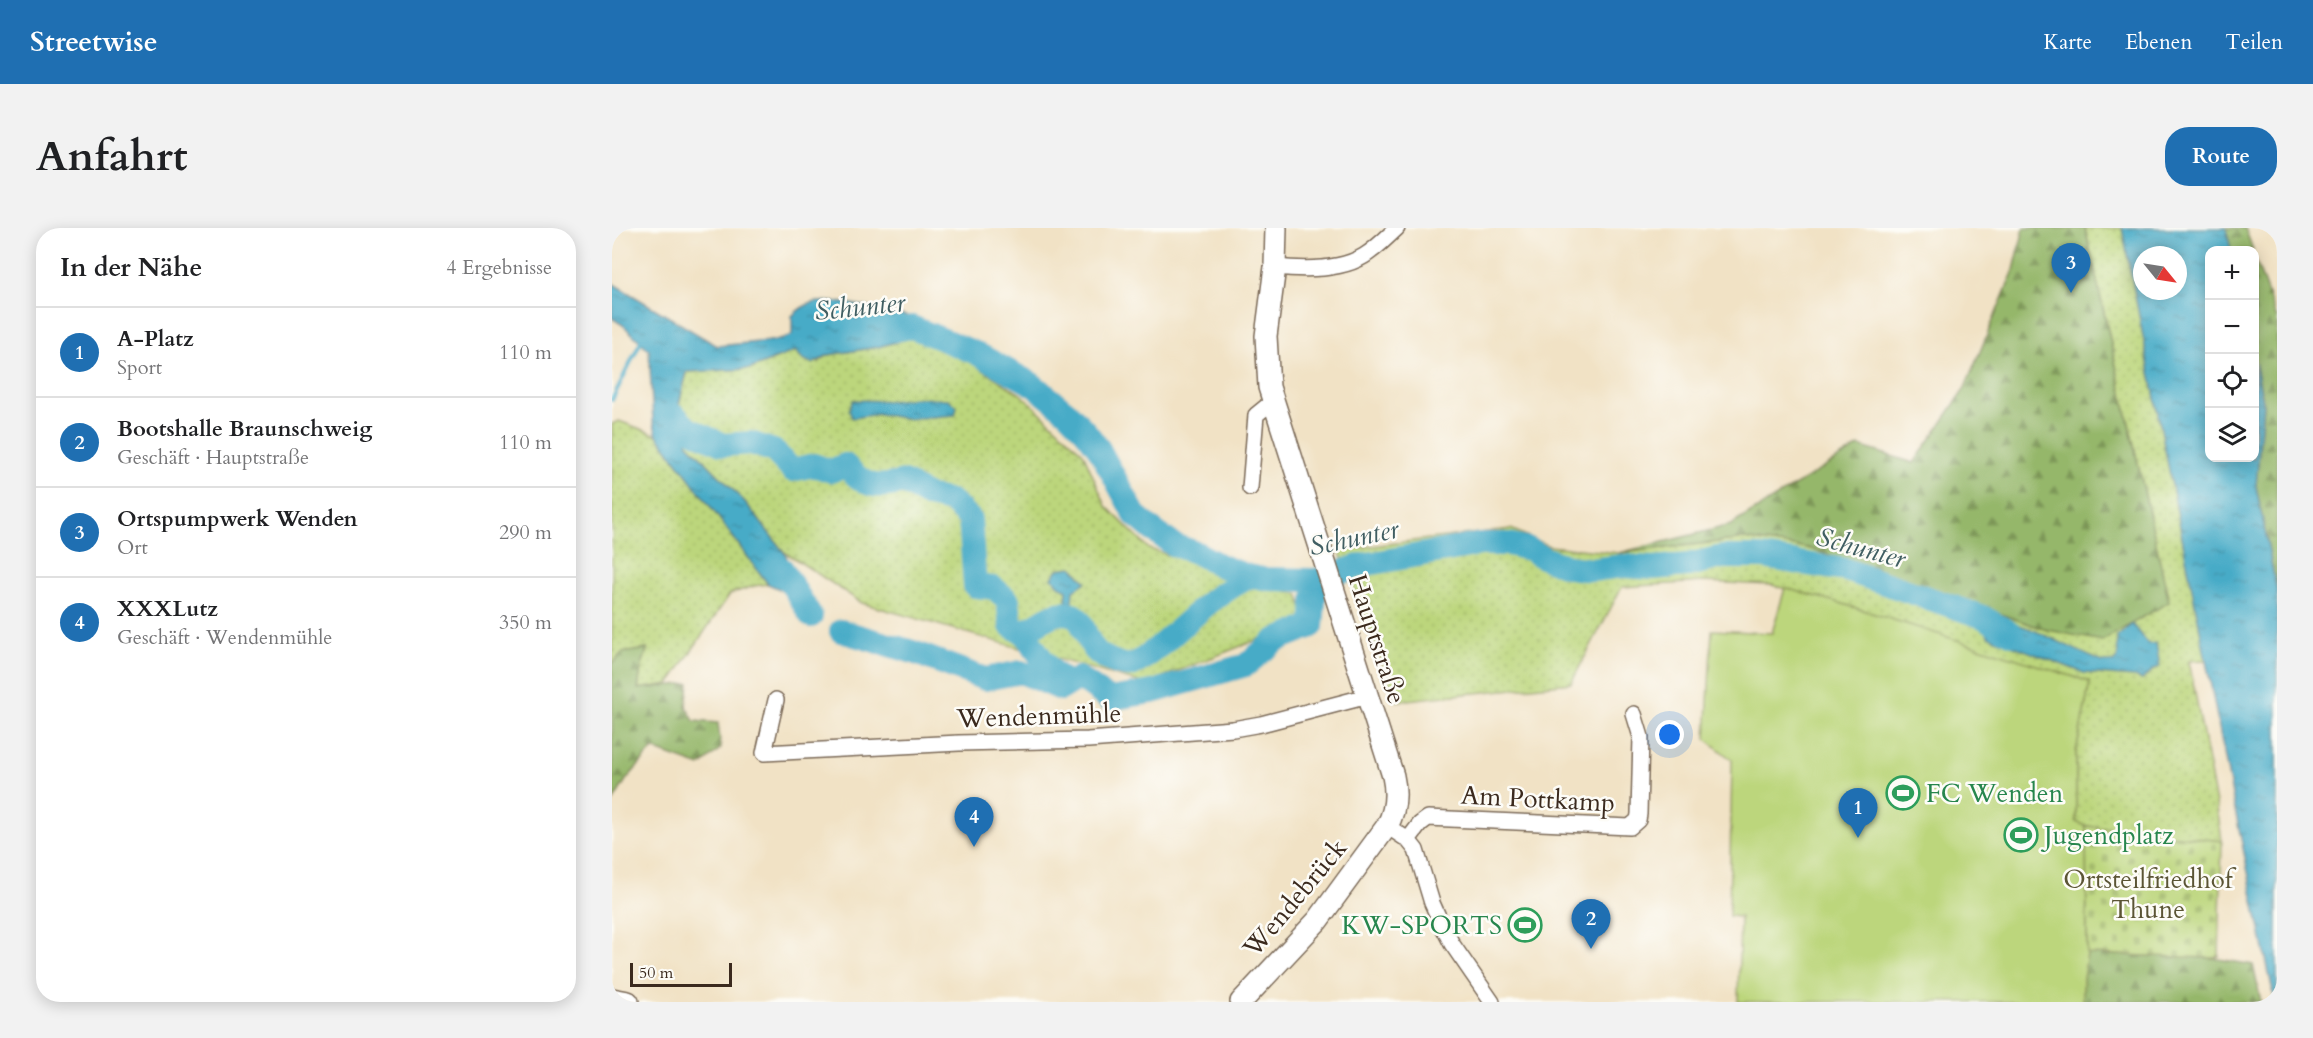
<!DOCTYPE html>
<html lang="de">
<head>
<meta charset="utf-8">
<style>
	body { margin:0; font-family:Cardo,serif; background:#f2f2f2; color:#202124 }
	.controls { position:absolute; right:18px; top:18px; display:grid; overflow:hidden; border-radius:12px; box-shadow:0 3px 15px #0003 }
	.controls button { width:54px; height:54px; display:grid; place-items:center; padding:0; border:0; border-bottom:2px solid #e0e0e0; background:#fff; color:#202124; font:30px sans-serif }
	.compass { position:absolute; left:1521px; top:18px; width:54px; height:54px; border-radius:50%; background:#fff; box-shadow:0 3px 15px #0003; rotate:120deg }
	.scale { position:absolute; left:18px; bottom:15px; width:102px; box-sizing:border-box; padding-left:6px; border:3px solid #3b2a1e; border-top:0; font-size:16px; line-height:21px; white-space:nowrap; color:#3b2a1e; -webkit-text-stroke:4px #fdfcf7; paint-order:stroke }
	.you { position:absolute; left:1058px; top:507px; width:21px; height:21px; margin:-15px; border:4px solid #fff; border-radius:50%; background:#1a73e8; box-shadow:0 0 0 9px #1a73e833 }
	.badge { display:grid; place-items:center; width:39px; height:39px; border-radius:50%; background:#1f6fb2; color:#fff; font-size:20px; font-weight:700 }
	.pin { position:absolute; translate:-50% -50px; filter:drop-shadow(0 2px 3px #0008) }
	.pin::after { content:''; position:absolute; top:32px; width:21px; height:18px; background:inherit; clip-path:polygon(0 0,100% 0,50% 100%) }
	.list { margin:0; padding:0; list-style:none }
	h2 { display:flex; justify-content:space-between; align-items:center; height:78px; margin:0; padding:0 24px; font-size:26px }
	h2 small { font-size:20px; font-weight:400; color:#757577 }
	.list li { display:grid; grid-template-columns:39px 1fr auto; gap:18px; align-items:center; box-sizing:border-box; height:90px; padding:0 24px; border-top:2px solid #e0e0e0 }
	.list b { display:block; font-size:22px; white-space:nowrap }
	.list p { margin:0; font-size:20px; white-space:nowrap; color:#757577 }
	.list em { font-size:20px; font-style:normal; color:#757577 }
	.icon { flex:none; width:33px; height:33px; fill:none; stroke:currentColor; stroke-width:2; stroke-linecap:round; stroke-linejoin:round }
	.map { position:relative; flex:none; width:1665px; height:774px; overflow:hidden; border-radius:24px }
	header { display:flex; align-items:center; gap:36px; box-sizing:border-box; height:84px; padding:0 30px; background:#1f6fb2; color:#fff }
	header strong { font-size:28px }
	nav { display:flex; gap:33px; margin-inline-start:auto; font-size:21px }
	.intro { display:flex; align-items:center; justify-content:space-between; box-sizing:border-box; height:144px; padding:0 36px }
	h1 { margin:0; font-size:42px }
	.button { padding:15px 27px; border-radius:24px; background:#1f6fb2; color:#fff; font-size:21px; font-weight:700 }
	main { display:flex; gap:36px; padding:0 36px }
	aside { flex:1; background:#fff; border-radius:24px; box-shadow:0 3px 15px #0003 }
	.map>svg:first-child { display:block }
	.grass { fill:url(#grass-dots); stroke:#7c804c; stroke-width:1.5 }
	.forest { fill:url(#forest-firs); stroke:#687044; stroke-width:1.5 }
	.cemetery { fill:url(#cemetery-stones); stroke:#7c804c; stroke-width:1.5 }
	.pitch { fill:#bcd67b; stroke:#7c804c; stroke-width:1.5 }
	.water { fill:url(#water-ripples); stroke:#416a72; stroke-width:1.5; fill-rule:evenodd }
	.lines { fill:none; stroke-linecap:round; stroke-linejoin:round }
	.stream { stroke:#47abc7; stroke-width:4 }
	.river { stroke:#47abc7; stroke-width:24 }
	.minor-casing { stroke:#7b6a58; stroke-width:18 }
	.secondary-casing { stroke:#7b6a58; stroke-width:24 }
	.minor { stroke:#fff; stroke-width:15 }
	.secondary { stroke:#fff; stroke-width:21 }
	.labels { text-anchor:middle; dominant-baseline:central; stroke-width:5; stroke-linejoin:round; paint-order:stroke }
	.street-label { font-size:26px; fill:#3b2a1e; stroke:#fdfcf7 }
	.leisure-label { font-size:26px; fill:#27864d; stroke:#fdfcf7; text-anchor:start }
	.park-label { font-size:26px; fill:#5b5535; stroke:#fdfcf7 }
	.water-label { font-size:27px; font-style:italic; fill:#405e62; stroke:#fdfcf7 }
</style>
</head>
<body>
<header>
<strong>Streetwise</strong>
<nav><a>Karte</a><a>Ebenen</a><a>Teilen</a></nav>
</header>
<div class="intro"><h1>Anfahrt</h1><a class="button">Route</a></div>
<main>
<aside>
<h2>In der Nähe<small>4 Ergebnisse</small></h2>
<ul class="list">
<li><span class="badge">1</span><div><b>A-Platz</b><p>Sport</p></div><em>110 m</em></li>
<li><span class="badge">2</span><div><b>Bootshalle Braunschweig</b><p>Geschäft · Hauptstraße</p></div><em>110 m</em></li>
<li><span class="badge">3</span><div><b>Ortspumpwerk Wenden</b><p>Ort</p></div><em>290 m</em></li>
<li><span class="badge">4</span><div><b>XXXLutz</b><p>Geschäft · Wendenmühle</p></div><em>350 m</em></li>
</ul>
</aside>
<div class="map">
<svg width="1665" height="774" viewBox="0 0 1665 774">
	<defs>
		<pattern id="grass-dots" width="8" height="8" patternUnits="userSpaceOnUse" patternTransform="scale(1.5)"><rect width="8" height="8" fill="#bcd67b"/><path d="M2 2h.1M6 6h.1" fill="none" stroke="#a2b86a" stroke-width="1.8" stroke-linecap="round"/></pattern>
		<pattern id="forest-firs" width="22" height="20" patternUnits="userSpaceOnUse" patternTransform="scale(1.5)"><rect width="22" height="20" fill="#95b76b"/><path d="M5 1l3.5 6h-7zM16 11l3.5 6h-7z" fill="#7b9557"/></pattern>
		<pattern id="cemetery-stones" width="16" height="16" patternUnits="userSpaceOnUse" patternTransform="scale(1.5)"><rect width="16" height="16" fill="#bcd67b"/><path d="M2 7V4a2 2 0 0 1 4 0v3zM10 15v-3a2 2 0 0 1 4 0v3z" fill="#a2b86a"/></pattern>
		<pattern id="water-ripples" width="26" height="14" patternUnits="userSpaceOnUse" patternTransform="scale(1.5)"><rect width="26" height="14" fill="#47abc7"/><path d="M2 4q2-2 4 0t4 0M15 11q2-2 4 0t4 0" fill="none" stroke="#3c8ba1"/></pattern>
	</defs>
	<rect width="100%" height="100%" fill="#fdfcf7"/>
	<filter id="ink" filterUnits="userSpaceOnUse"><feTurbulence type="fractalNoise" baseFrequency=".0167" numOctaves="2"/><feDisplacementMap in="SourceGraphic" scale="12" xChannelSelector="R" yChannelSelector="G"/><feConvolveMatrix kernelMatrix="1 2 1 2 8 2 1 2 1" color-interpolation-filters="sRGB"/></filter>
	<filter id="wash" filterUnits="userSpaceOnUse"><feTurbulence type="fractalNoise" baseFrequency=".008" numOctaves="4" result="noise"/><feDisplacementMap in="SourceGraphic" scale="24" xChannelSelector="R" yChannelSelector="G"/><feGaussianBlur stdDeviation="1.35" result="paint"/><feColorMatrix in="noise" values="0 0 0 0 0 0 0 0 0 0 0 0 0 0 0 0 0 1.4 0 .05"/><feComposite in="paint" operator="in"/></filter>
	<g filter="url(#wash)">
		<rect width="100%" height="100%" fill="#f1e2c5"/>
		<!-- grass -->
		<path class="grass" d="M1473,0H1510L1594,432L1577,433L1606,586L1610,613L1474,598L1464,594V524L1478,454L1160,357L1091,354L1010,359L959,455L785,473L727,322L899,301L937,318L1007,325L1132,311L1196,320L1432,401L1557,374Z
			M308,91L366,139L410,167L471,225L494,278L537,321L686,366L695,392L533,456L250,375L171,323L133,274L76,216L64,188L75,144L138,141L183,123L191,131L207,134L216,127L266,119L314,105Z
			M7,193L45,207L156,356L142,358L118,366L57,456L26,461L29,440L35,422L0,436V196Z"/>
		<!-- forest -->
		<path class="forest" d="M1412,0H1473L1557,374L1490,413L1432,401L1196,320L1132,311L1007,325L1119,297L1247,218L1302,235L1352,162L1402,42Z
			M1614,0H1633L1641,22H1619Z
			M1642,28L1665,91V364L1644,258L1651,174L1643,134Z
			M35,421L29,440L26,461L77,455L74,478L82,493L106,495L109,520L88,538L41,521L14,552L0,575V436L10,425Z
			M1475,726L1601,730L1641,737L1649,774H1471V750Z"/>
		<!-- cemetery -->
		<path class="cemetery" d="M1474,598L1610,613L1607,728L1601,730L1475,726Z"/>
		<!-- pitch -->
		<path class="pitch" d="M1173,360L1228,375L1478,454L1464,524V594L1474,598L1475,726L1471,750V774H1126L1128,689L1117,688L1120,532L1094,511L1100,402L1160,405Z"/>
		<!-- water -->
		<path class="water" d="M1510,0H1614L1619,22H1598V230H1642L1643,134L1651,174L1644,258L1665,364V774H1663L1622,577ZM1530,27H1566V63H1530Z
			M0,55L105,118L167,112L180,107V88C186,82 192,77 200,75C222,68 284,86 308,91L315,105L266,119L216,127L201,136L191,131L183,123L138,141L75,144L64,188L76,216L133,274L174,327L185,369L156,356L45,207L41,193L37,122L11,97L0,90Z
			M304,170L336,171L345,178L343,187L297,191L267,186L240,190L237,182L241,172L278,173Z
			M460,339L474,354L461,363L459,387L453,385L455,362L449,359L440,350L446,341Z
			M1371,389C1415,393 1451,418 1491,434H1501L1506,429L1505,409L1520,396L1536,416L1544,415L1548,439L1542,441L1530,452L1523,449L1472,445L1376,408Z"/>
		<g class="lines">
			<!-- stream -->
			<path class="stream" d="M0,172L30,111"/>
			<!-- river -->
			<path class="river" d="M283,102L300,99L364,125L420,156L456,185L474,204L487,221L523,287L542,303L562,317L585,325L609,338L636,348L651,351L704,352L750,337L869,316H896L917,321L934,331L957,339L980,342L1011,338L1041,340L1076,337L1110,329H1150L1234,342L1371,389L1400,406
				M64,188L75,200L111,217L139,215L162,223L180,242L202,237L219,243L233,237C254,259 262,261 292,254L316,268L339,273L358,291L363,358L382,360L396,372L399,398C420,414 433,377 461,387C474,392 473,420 492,429C499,433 510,438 519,437C535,434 581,387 598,374C610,365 623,357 636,348
				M170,341L199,388
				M229,403L301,424L373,451L409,444L449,461L467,450L497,471L540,464L634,437L664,412L700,398L704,352
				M410,403C426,421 434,446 458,455"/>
		</g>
	</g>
	<g filter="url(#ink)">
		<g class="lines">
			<!-- minor casing -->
			<g class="minor-casing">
				<path id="minor" d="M663,39C691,42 727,43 752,28C765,20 774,10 785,0
					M638,260L644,187L660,174
					M164,472L152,525L347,515L476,512L621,501L649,496L756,468
					M775,598L796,612L804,622L820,675L829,695L840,716L880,774
					M796,612L808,596L816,590L1018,599L1026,592L1027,586L1029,509L1022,486"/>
			</g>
			<!-- secondary casing -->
			<g class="secondary-casing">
				<path id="secondary" d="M0,771L16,774
					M629,774L706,692L775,598C784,582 785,566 781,548L657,159L654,108L663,39L664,0"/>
			</g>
			<!-- minor -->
			<use href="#minor" class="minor"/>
			<!-- secondary -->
			<use href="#secondary" class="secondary"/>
		</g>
	</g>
	<!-- icons -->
	<defs>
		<g id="stadium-ring" transform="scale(1.725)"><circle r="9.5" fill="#fdfcf7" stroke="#2e9e5b" stroke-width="1.5"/><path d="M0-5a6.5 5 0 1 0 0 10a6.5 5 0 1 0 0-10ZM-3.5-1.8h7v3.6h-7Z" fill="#2e9e5b"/></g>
	</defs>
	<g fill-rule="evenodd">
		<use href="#stadium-ring" x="1291" y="565"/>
		<use href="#stadium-ring" x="1409" y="607"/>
		<use href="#stadium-ring" x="913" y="697"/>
	</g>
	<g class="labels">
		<!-- street labels -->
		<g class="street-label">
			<text transform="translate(765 411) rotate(72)">Hauptstraße</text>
			<text transform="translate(427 488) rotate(-2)">Wendenmühle</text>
			<text transform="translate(926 571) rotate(3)">Am Pottkamp</text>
			<text transform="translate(683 670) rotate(-50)">Wendebrück</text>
		</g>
		<!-- leisure labels -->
		<g class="leisure-label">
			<text x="1314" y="565">FC Wenden</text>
			<text x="1432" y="607">Jugendplatz</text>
			<text x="890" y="697" text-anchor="end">KW-SPORTS</text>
		</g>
		<!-- park labels -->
		<g class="park-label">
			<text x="1536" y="651">Ortsteilfriedhof<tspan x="1536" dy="30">Thune</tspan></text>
		</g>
		<!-- water labels -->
		<g class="water-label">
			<text transform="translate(248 79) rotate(-6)">Schunter</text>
			<text transform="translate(742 310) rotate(-12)">Schunter</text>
			<text transform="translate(1249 320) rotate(15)">Schunter</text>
		</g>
	</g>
</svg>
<div class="controls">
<button>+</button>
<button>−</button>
<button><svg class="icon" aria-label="locate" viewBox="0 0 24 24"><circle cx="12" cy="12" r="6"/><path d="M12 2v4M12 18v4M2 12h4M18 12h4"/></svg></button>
<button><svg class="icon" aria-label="layers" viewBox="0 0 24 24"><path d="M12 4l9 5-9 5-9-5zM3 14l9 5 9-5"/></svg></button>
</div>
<svg class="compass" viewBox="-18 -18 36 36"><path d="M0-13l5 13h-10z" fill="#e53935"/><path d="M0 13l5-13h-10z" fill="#757577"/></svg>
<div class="scale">50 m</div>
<div class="you"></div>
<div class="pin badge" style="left:1246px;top:610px">1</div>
<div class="pin badge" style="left:979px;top:721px">2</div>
<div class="pin badge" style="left:1459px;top:65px">3</div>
<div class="pin badge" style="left:362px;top:619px">4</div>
</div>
</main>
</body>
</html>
